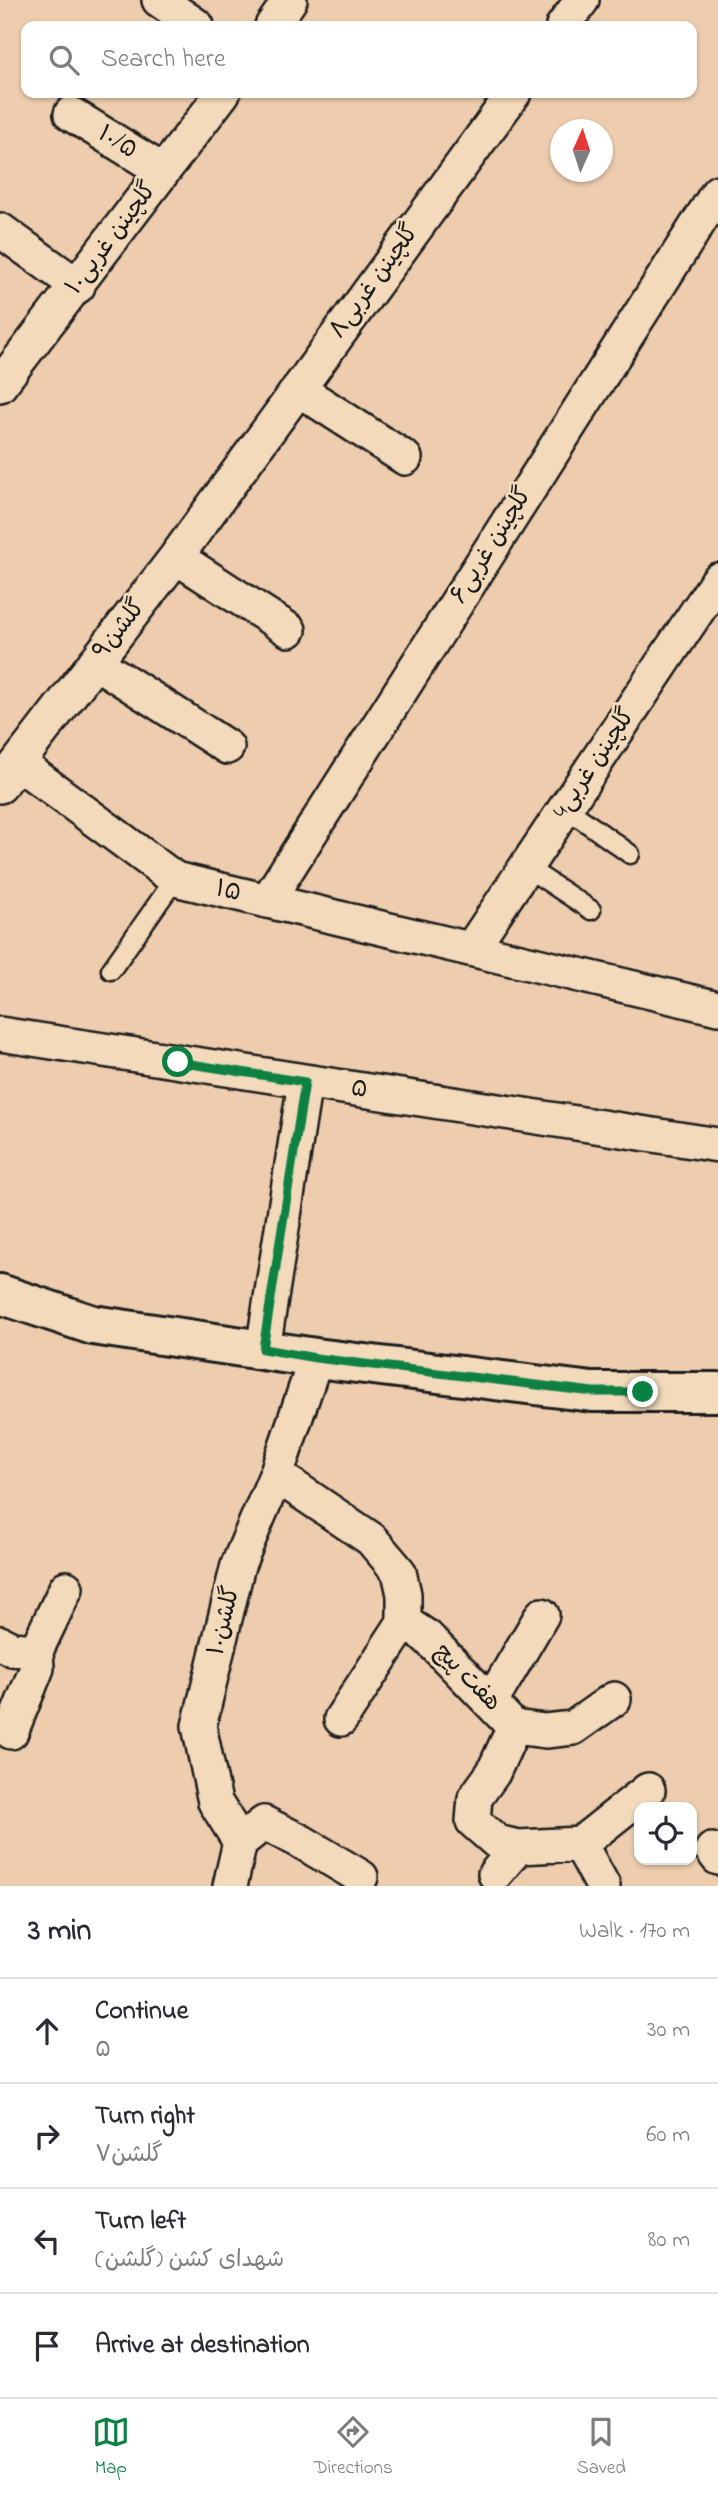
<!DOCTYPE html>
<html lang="en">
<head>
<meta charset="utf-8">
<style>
	body { margin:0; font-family:"Indie Flower","Playpen Sans Arabic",sans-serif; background:#f2f2f3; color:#2b2b33 }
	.controls { position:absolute; right:21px; bottom:21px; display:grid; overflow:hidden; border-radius:14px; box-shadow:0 2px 5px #0004 }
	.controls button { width:63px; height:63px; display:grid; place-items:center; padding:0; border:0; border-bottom:2px solid #e1e1e2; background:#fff; color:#2b2b33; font:35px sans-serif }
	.compass { position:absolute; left:550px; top:119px; width:63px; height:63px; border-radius:50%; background:#fff; box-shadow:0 2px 5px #0004; rotate:3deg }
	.stop { position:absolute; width:21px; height:21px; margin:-16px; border:5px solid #0b8043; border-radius:50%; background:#fff }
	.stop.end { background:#0b8043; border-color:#fff; box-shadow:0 2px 7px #0008 }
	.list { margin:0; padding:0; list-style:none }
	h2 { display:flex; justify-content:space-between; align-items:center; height:91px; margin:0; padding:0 28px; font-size:30px }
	h2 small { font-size:23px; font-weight:400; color:#7c7c81 }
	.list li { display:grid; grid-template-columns:46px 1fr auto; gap:21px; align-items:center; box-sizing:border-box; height:105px; padding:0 28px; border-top:2px solid #e1e1e2 }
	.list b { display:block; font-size:26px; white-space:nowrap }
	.list p { margin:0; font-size:23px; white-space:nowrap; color:#7c7c81 }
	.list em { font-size:23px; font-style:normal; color:#7c7c81 }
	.icon { flex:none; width:38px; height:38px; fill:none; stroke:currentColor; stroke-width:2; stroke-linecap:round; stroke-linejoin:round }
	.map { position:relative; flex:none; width:718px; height:1886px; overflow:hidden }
	.search { position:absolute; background:#fff; box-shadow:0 2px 5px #0004; left:21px; right:21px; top:21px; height:77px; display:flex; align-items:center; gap:18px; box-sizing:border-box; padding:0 24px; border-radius:14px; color:#7c7c81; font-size:26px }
	.sheet { height:511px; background:#fff }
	nav { display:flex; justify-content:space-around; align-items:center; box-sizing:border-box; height:98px; border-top:2px solid #e1e1e2; background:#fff; font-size:19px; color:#7c7c81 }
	nav a { display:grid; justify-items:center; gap:4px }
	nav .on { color:#0b8043 }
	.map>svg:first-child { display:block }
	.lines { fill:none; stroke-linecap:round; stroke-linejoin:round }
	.service-casing { stroke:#1c1c1c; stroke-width:23 }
	.minor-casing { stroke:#1c1c1c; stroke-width:38 }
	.tertiary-casing { stroke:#1c1c1c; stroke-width:44 }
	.service { stroke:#f2daba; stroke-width:18 }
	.minor { stroke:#f2daba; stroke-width:33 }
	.tertiary { stroke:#f2daba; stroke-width:38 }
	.route { stroke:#0b8043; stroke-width:9 }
	.labels { text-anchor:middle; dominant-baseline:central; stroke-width:6; stroke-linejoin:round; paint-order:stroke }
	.street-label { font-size:24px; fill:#1c1c1c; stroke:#f2daba }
</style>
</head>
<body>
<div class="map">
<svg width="718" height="1886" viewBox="0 0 718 1886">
	<rect width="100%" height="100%" fill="#eecdaf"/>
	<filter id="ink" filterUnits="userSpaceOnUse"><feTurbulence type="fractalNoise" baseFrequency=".0143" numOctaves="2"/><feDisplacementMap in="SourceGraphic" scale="14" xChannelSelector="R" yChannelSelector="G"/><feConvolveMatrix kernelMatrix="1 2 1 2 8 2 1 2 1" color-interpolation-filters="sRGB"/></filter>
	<g filter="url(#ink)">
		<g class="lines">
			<!-- service casing -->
			<g class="service-casing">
				<path id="service" d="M566,808L630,854
					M526,867L591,910
					M111,970L175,879"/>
			</g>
			<!-- minor casing -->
			<g class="minor-casing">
				<path id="minor" d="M159,0L197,26
					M272,26L290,0
					M563,26L582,0
					M71,114L163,171
					M0,230L78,286
					M0,385L223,93
					M298,389L405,458
					M176,557L289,630
					M95,662L227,747
					M18,763L175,879L718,1008
					M0,786L176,557L514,93
					M267,901L718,192
					M471,949L718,580
					M0,1034L718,1145
					M263,1349L305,1082
					M276,1475L371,1539L399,1572L404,1594V1622L427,1637L514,1727L493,1773L475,1798L473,1821L497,1842L518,1847L580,1844L603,1886
					M0,1643L12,1649L36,1651L66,1588
					M491,1702L542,1615
					M341,1719L404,1622
					M514,1727L545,1731L573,1728L614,1699
					M11,1732L37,1668L36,1651
					M240,1842L264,1823L302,1842L361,1877
					M580,1844L648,1790
					M712,1850L718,1858
					M495,1874L518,1847
					M230,1886L240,1842L215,1802L199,1726L238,1565L276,1475L316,1358"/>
			</g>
			<!-- tertiary casing -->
			<g class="tertiary-casing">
				<path id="tertiary" d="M0,1294L93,1325L316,1358L592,1392H718"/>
			</g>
			<!-- service -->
			<use href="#service" class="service"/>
			<!-- minor -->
			<use href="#minor" class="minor"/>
			<!-- tertiary -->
			<use href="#tertiary" class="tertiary"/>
		</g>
	</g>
	<g class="lines" filter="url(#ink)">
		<!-- route -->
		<path class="route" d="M178,1062L305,1082L263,1349L316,1358L593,1392H643"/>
	</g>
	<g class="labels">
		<!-- street labels -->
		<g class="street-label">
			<text transform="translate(117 143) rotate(32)">۱۰/۵</text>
			<text transform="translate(112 239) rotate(-53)">گلچینن غربی۱۰</text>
			<text transform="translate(375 282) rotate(-54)">گلچینن غربی۸</text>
			<text transform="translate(492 546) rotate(-58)">گلچینن غربی۶</text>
			<text transform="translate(120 630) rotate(-52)">گلشن۹</text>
			<text transform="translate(595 764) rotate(-56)">4گلچینن غربی</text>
			<text transform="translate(228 892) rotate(13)">۱۵</text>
			<text transform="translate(359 1090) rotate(9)">۵</text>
			<text transform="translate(225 1621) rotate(-76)">گلشن۱۰</text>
			<text transform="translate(467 1678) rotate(46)">هفت پیچ</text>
		</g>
	</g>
</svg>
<div class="controls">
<button><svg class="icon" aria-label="locate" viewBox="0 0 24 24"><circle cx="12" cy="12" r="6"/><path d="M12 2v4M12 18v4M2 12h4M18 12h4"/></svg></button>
</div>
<svg class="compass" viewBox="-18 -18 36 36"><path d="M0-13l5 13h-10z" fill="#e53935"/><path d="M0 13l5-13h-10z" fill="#7c7c81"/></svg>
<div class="stop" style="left:178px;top:1062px"></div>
<div class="stop end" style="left:643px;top:1392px"></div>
<div class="search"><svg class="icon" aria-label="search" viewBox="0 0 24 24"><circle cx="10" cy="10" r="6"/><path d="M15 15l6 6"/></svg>Search here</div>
</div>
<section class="sheet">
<h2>3 min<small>Walk · 170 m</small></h2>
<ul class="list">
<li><svg class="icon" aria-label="ahead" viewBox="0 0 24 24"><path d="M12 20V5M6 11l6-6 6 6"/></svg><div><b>Continue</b><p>۵</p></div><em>30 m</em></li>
<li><svg class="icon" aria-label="right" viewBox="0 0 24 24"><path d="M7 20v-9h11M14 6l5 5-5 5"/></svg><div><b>Turn right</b><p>گلشن۷</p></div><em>60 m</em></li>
<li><svg class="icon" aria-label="left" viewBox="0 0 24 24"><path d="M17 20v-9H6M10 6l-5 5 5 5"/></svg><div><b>Turn left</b><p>شهدای کشن (گلشن)</p></div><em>80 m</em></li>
<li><svg class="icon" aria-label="arrive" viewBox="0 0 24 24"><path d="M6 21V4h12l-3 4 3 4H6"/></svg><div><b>Arrive at destination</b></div></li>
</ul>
</section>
<nav>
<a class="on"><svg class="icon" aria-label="map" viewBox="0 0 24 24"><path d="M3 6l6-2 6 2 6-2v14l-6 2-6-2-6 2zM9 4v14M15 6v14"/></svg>Map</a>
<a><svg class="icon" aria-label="directions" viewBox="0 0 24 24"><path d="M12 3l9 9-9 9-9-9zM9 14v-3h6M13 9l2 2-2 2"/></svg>Directions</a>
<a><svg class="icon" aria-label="saved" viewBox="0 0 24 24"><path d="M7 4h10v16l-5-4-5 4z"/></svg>Saved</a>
</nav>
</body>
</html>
